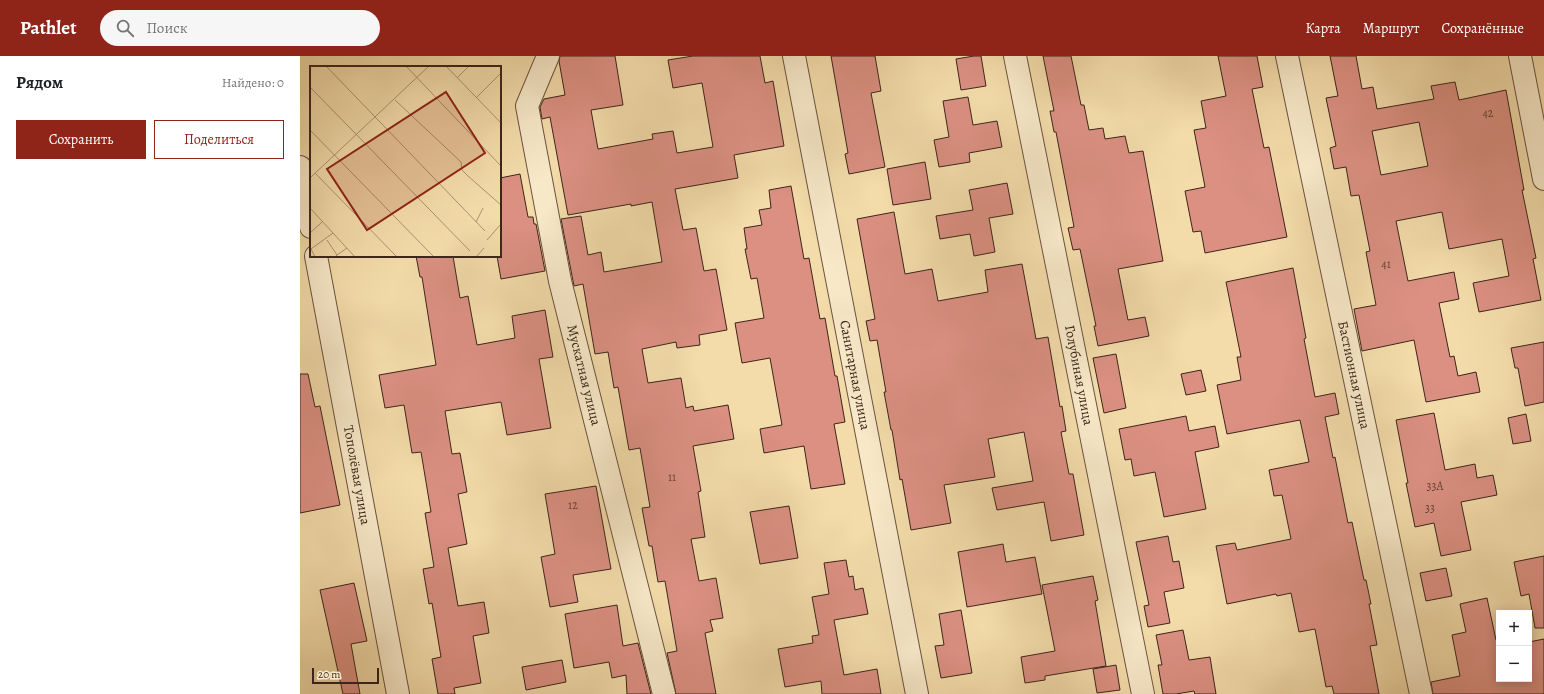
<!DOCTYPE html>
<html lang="ru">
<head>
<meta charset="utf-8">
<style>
	body { margin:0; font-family:Alegreya,serif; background:#f6f6f6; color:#202124 }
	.controls { position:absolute; right:12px; bottom:12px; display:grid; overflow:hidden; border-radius:0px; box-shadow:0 2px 10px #0003 }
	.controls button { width:36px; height:36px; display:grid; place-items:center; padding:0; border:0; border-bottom:1px solid #e0e0e0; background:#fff; color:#202124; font:20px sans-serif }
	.scale { position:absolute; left:12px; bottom:10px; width:67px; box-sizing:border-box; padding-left:4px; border:2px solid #3c251a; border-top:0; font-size:11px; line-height:14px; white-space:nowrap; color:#3c251a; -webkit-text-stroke:3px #f7e8c8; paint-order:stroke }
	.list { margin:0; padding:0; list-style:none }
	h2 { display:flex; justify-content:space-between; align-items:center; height:52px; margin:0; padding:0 16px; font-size:17px }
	h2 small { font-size:13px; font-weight:400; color:#757577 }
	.actions { display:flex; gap:8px; padding:12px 16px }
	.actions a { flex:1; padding:9px 0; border:1px solid #8f2418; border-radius:0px; text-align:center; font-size:14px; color:#8f2418 }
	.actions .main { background:#8f2418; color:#fff }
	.icon { flex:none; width:22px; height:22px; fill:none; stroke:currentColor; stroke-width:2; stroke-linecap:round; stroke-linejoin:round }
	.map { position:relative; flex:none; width:1244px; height:638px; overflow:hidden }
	header { display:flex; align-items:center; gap:24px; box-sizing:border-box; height:56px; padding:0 20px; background:#8f2418; color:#fff }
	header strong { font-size:19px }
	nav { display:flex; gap:22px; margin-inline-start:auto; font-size:14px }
	.search { width:280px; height:36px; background:#f6f6f6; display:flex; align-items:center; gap:10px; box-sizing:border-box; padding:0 14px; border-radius:22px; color:#757577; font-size:15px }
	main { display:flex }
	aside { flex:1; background:#fff }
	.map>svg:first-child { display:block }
	.building { fill:#db9082; stroke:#3c251a; fill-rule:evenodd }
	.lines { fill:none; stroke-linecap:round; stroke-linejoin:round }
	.street-casing { stroke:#6a523e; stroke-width:24 }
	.street { stroke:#f7e8c8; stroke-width:22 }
	.labels { text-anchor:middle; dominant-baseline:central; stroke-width:3; stroke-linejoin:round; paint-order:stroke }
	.number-label { font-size:12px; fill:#644034 }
	.street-label { font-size:14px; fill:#3c251a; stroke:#f7e8c8 }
	.inset-road { fill:none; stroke:#aa9270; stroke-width:1 }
	.view { fill:#8f2418; fill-opacity:0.15; stroke:#8f2418; stroke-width:2 }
	.inset-edge { fill:none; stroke:#3c251a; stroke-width:2 }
</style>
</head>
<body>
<header>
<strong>Pathlet</strong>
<div class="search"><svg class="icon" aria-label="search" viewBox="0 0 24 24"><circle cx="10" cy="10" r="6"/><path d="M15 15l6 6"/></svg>Поиск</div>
<nav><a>Карта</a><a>Маршрут</a><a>Сохранённые</a></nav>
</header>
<main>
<aside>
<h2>Рядом<small>Найдено: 0</small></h2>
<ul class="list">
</ul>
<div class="actions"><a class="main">Сохранить</a><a>Поделиться</a></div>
</aside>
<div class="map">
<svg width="1244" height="638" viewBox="0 0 1244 638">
	<rect width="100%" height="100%" fill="#f3dbaa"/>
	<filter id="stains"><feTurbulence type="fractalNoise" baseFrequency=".005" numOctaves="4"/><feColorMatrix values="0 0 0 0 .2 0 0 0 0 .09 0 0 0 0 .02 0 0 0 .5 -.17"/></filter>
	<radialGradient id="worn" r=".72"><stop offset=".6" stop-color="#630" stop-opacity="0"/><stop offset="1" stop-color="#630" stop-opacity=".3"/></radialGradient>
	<!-- building -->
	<path class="building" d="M260,0H315L323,49L291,54L298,93L353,83L352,78L373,75L377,97L413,91L402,27L373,32L368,4L393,0H460L465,27L473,25L484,90L434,99L438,122L375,133L383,174L396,172L404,215L416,213L427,274L399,279L400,289L377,292L376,286L342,293L348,327L381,322L386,352L393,350L394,355L428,349L434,383L393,390L401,435L398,436L405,481L391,483L399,525L416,522L423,562L410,564L413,575L405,577L416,638H376L367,597L377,595L365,525L358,526L352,490H349L342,452L350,451L340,392L329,394L318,331L314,332L308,296L295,298L283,228L274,230L261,163L281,160L288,199L301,196L304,216L362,206L352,146L331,150V148L268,159L250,61L242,63L240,51L244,43L265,39L259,5Z
		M531,0H575L581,35L571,37L585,111L549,118L545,98L548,97Z
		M674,0H681L686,30L661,34L656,3Z
		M743,0H771L781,49H784L789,74L803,72L805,83L825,80L829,97L843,95L863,205L818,213L828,264L845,261L849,280L798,290L794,270H796L780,193L773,194L768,172L774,171L756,76H754L750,55H754Z
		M918,0H957L963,31L952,33L964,92L969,91L987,181L905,197L901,175L893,176L885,135L905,131L894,74L906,72L901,45L926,40Z
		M1030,0H1056L1062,33L1073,31L1077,53L1134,43L1131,30L1155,26L1159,44L1206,34L1224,134H1222L1236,202L1233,203L1241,244L1179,256L1173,227L1209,220L1202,183L1149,193L1142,156L1096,165L1108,225L1154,216L1159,243L1139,247L1150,301L1154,300L1158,320L1176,316L1180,336L1126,346L1114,284L1062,295L1054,253L1076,249L1066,196L1070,195L1059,139L1051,140L1046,111L1034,113L1030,92L1036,90L1026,42L1038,40ZM1119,66L1128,110L1081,119L1072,75Z
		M668,41L673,69L697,65L702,91L669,97L670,106L639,111L634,84L649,81L643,45Z
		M625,106L631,143L593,149L587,113Z
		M220,118L228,161H233L234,168H236L245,215L201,223L197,200H200V122Z
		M707,127L713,158L689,162L695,196L674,200L670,178L640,183L636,160L673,154L669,134Z
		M491,130L504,203L509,202L520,263L525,262L535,320H537L545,366L534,368L545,428L511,433L504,390L464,397L460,373L482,369L470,302L442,307L435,267L464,262L457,222L451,223L445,193H447L444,172L462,169L459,154L471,152L469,134Z
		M594,156L605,218L632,213L638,245L688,236L685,214L722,208L736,283L748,281L760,351L762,350L766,375L761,376L769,418H773L784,479L751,485L744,446L697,454L692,432L733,425L724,376L688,383L695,421L644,429L651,467L611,474L602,423L600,424L592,374H591L584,336H586L577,284L570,285L566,265L575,263L557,163Z
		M116,200H153L160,242L168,240L177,289L215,282L212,260L245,254L253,301L239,303L251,372L207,379L201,346L145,355L152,398L160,397L167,436L158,438L167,488L148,492L158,550L184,546L189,577L173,580L181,627L154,632L155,638H138L132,603L141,601L132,547L129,548L123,513L134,511L125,457L131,456L121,396L112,397L104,349L85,352L79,319L136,309L122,221H120Z
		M993,212L1006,282L1004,283L1015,341L1035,337L1039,358L1025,361L1033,402L1035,401L1048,467L1052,466L1064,524H1066L1071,548H1069L1077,589L1070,590L1079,638H1034L1032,630L1026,631L1015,573L999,576L991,537L977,540L976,538L927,548L916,490L935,487L937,494L991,483L982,439L974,440L969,414L1009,406L1000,364L927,378L917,329L941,324L937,301H941L926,226Z
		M1244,286V346L1225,350L1218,312H1215L1211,292Z
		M816,298L826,352L804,357L793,302Z
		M901,314L906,335L886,339L881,318Z
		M0,318H8L15,351L20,350L40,449L0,457Z
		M1134,357L1145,414L1175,408L1177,422L1193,419L1197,439L1161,446L1171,494L1141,500L1134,467L1115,471L1106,427H1108L1096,364Z
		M1226,358L1231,385L1213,388L1208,362Z
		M886,360L889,375L915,370L919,391L895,396L906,453L864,461L855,416L834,420L831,403L825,404L819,373Z
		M296,430L311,513L273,519L278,546L250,551L241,501L255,498L245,438Z
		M489,450L498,502L460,508L450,456Z
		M868,480L873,506L879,505L884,532L864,536L870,567L848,571L844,550L849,549L836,486Z
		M703,488L706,506L735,501L742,538L667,551L658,496Z
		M1244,500V572H1235L1229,538L1221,540L1214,506Z
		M546,504L549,521L553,520L555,534L563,532L568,558L534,564L544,619L577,613L581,638H522L521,625L485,631L478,593L513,587L512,580L519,579L512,541L529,538L524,507Z
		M1146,512L1152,540L1126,545L1120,517Z
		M793,520L798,544L795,545L806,610L745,620V624L725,627L721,601L755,595L742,529Z
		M54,527L67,585L51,588L60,638H43L20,534Z
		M1187,542L1196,584H1199V623H1229V586L1244,583V638H1133L1131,626L1160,620L1152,579L1166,576L1160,548Z
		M317,549L323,590L338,587L351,638H327L326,619L312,622L309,606L274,612L265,558Z
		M661,554L672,617L641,622L635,590L644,589L639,558Z
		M883,574L889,604L910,601L916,638H895L894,635L876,638H863L858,609H862L856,579Z
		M262,604L266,626L226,634L222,611Z
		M816,609L820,634L797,637L793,613Z"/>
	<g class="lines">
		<!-- street casing -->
		<g class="street-casing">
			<path id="street" d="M248,0L227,50L260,225L364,638
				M494,0L617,638
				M715,0L843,638
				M987,0L1121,638
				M1220,0L1244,123
				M0,111L11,171
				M16,200L98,638"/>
		</g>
		<!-- street -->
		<use href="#street" class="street"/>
	</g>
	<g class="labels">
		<!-- number labels -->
		<g class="number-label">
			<text x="1188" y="57">42</text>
			<text x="1086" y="208">41</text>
			<text x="372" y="421">11</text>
			<text x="1135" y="430">33А</text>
			<text x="273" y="449">12</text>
			<text x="1130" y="452">33</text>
		</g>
		<!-- street labels -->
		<g class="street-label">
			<text transform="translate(284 319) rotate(76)">Мускатная улица</text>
			<text transform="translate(555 319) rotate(79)">Санитарная улица</text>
			<text transform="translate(779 319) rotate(79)">Голубиная улица</text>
			<text transform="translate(1054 319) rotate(78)">Бастионная улица</text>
			<text transform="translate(57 419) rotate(80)">Тополёвая улица</text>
		</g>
	</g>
	<!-- overview -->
	<g transform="translate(10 10)">
		<rect width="191" height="191" fill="#f3dbaa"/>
		<path class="inset-road" d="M16,0L175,165M96,0L191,100M136,0L191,57M147,12L159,0M0,21L160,185M167,31L191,7M85,34L151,96L152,104L158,110L191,139M0,64L124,191M5,107L87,191M0,112L119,0M0,142L45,191M166,156L173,142M0,167L12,156M17,174L27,189L25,191M177,174L191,158M27,189L37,182M5,191L1,183L23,167M166,191L174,182"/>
		<path class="view" d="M136,26L175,87L57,164L17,103Z"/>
		<rect width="191" height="191" class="inset-edge"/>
	</g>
	<rect width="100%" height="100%" filter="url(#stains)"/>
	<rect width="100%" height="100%" fill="url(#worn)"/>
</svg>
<div class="controls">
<button>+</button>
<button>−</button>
</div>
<div class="scale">20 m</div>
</div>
</main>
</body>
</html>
